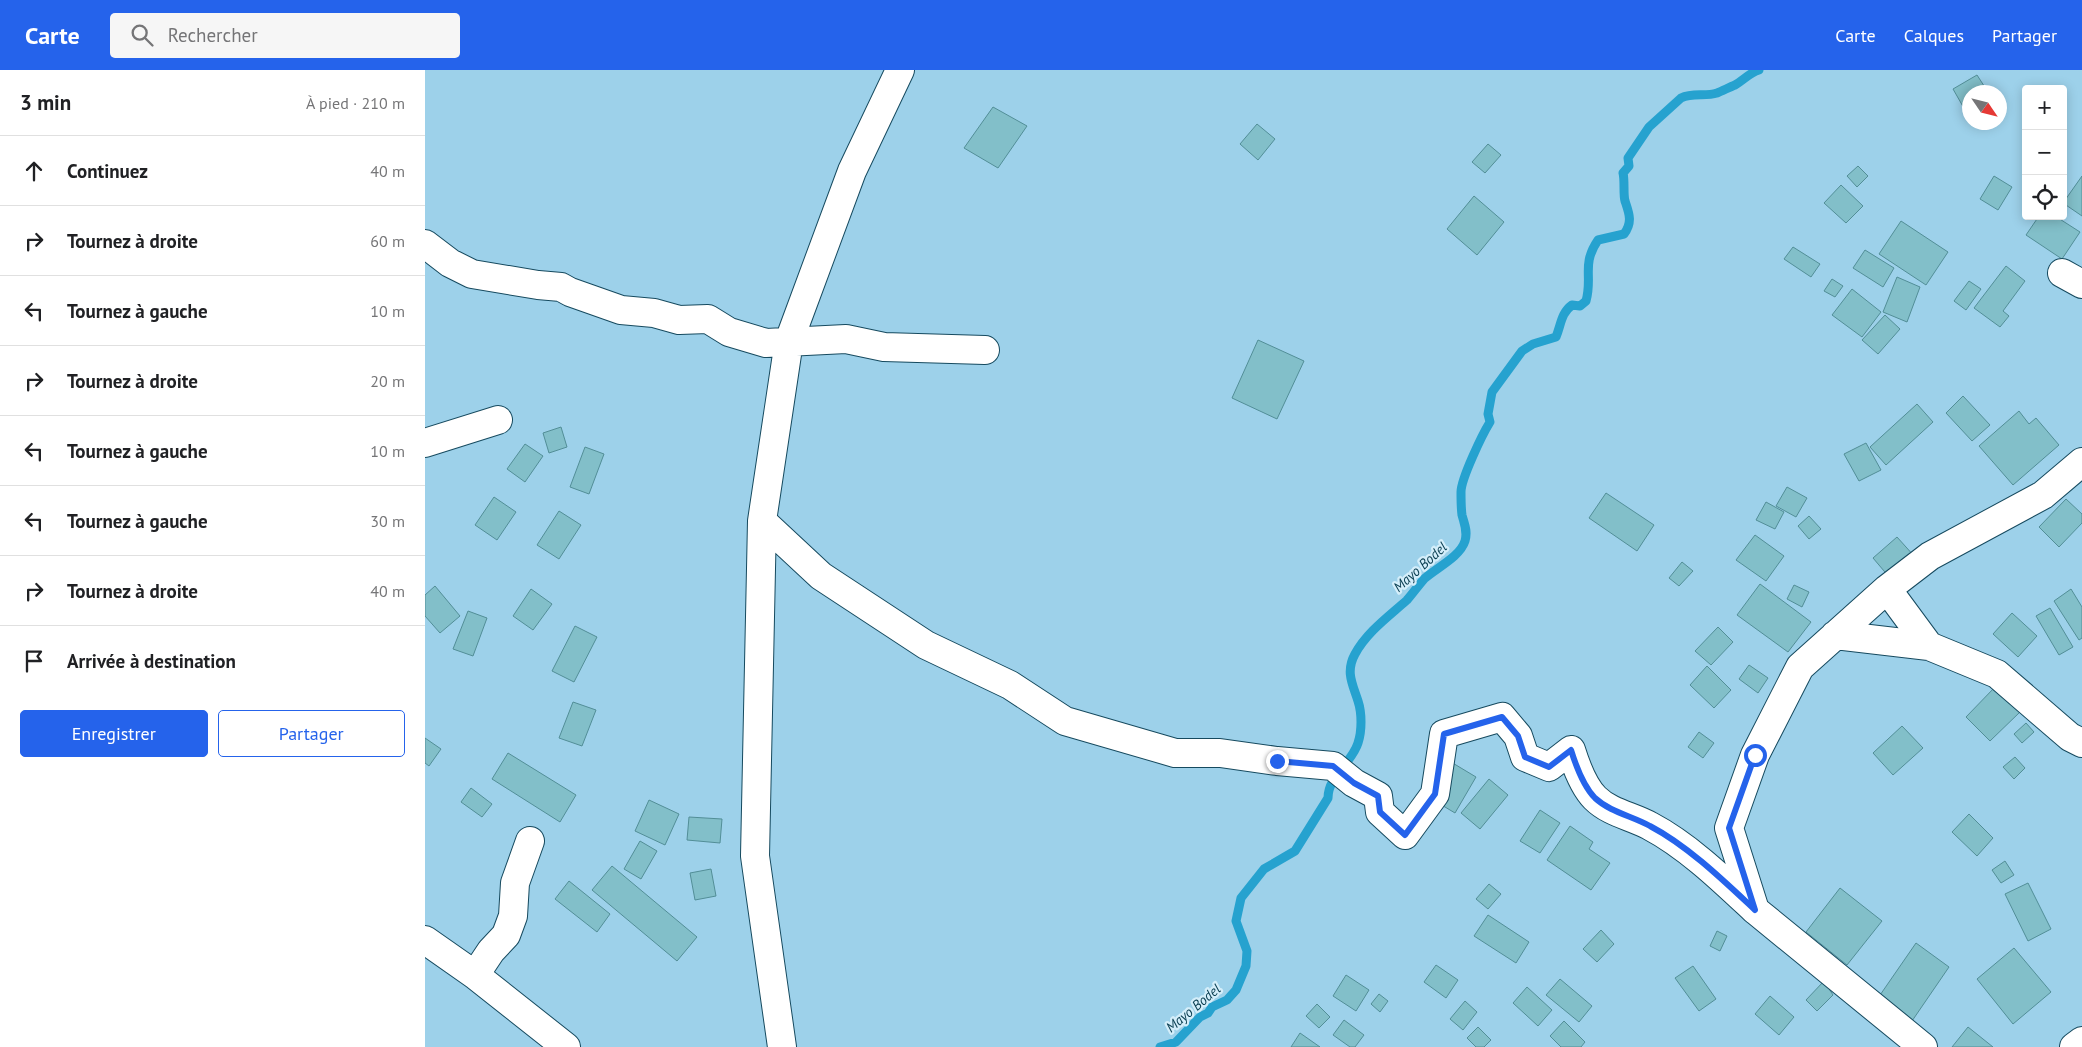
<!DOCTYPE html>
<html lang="fr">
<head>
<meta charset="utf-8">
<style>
	body { margin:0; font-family:"PT Sans",sans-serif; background:#f6f6f6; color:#202124 }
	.controls { position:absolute; right:15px; top:15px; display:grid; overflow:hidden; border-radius:5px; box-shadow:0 2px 12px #0003 }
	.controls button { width:45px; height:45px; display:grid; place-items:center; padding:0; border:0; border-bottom:1px solid #e0e0e0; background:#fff; color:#202124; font:25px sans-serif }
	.compass { position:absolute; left:1537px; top:15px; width:45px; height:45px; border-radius:50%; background:#fff; box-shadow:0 2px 12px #0003; rotate:125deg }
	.stop { position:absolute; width:15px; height:15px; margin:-11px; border:4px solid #2563eb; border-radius:50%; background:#fff }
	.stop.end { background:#2563eb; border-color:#fff; box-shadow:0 1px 5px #0008 }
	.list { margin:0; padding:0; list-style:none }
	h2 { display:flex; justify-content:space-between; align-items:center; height:65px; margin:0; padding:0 20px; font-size:21px }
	h2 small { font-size:16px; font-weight:400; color:#757577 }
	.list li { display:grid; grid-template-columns:32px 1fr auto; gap:15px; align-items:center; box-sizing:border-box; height:70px; padding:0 20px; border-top:1px solid #e0e0e0 }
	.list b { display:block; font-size:19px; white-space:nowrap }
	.list em { font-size:16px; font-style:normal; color:#757577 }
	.actions { display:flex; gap:10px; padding:15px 20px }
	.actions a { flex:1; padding:11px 0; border:1px solid #2563eb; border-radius:5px; text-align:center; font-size:18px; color:#2563eb }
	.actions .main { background:#2563eb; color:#fff }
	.icon { flex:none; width:28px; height:28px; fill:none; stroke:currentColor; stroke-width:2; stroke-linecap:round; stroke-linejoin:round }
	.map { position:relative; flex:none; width:1657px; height:977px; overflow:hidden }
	header { display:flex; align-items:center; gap:30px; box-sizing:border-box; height:70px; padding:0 25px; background:#2563eb; color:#fff }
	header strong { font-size:24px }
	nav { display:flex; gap:28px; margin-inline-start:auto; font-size:18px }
	.search { width:350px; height:45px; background:#f6f6f6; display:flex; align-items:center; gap:12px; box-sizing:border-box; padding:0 18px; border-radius:5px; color:#757577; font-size:19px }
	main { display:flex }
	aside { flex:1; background:#fff }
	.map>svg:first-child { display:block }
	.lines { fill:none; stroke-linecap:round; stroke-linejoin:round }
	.stream { stroke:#26a2cf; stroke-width:9 }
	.building { fill:#82bfc9; stroke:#528e97 }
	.minor-casing { stroke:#164a5f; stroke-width:30 }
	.minor { stroke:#fff; stroke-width:28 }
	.route { stroke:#2563eb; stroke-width:6 }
	.labels { text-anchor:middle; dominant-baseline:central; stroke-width:4.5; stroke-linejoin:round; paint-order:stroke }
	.water-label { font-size:14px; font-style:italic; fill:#073b4e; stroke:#d4eefa }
</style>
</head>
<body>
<header>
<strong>Carte</strong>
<div class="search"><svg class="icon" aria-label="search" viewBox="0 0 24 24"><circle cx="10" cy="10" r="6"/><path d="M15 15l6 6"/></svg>Rechercher</div>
<nav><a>Carte</a><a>Calques</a><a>Partager</a></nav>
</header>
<main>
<aside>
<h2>3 min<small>À pied · 210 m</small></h2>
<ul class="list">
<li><svg class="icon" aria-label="ahead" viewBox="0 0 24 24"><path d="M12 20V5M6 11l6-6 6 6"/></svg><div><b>Continuez</b></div><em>40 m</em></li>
<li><svg class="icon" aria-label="right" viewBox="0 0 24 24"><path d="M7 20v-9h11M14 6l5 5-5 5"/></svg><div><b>Tournez à droite</b></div><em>60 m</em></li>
<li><svg class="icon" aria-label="left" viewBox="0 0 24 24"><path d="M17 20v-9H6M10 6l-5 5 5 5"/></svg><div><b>Tournez à gauche</b></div><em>10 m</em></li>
<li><svg class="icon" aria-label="right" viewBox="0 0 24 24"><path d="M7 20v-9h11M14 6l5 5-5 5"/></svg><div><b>Tournez à droite</b></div><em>20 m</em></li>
<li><svg class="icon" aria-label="left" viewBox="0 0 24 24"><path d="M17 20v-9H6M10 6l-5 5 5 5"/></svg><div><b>Tournez à gauche</b></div><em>10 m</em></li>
<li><svg class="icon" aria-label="left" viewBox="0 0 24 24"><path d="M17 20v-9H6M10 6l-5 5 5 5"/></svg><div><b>Tournez à gauche</b></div><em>30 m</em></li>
<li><svg class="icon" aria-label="right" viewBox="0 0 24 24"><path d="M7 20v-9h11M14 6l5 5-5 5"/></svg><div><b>Tournez à droite</b></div><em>40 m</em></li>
<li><svg class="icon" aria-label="arrive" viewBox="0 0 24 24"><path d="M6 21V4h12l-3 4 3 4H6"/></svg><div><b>Arrivée à destination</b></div></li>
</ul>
<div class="actions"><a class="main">Enregistrer</a><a>Partager</a></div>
</aside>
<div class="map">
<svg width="1657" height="977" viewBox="0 0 1657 977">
	<rect width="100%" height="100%" fill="#9dd1ea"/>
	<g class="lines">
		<!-- stream -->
		<path class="stream" d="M735,977L751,972L775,947L783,943L787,937L802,930L811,920L821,896L822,881L811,851L816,828L839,799L870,781L903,728C903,706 927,693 933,673C937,661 937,643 933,631C928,615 920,602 930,584C942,562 963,547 982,530C988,523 993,516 999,509C1011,498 1035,487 1040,471C1043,461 1039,453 1037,445C1036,438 1036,429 1036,422C1036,409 1057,365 1065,352L1063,344L1067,322L1097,281L1108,274L1131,267C1136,255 1136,243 1147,235L1155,236L1161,231C1168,206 1156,195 1173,170L1199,164C1208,152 1204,143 1200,131C1198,124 1200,111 1198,103L1204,96L1203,88L1224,57L1256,28C1268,22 1280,27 1292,23C1297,21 1305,17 1310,15C1319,10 1324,3 1334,0"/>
	</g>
	<!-- building -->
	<path class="building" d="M1552,5L1563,22H1544V47L1528,19Z
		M568,37L602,56L573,98L539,78Z
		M832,54L850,69L833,90L815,74Z
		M1063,74L1076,85L1060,103L1047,92Z
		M1433,96L1443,106L1432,117L1422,106Z
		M1569,106L1587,117L1573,140L1555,129Z
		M1657,106V146L1638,133Z
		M1416,115L1438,136L1421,153L1399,133Z
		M1049,126L1079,152L1052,185L1022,159Z
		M1614,146H1630L1655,162L1637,189L1601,165Z
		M1476,151L1523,182L1501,215L1454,184Z
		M1368,177L1395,194L1386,207L1359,189Z
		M1440,180L1469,198L1458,217L1428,198Z
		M1581,196L1600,211L1578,241L1584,246L1575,257L1549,238Z
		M1472,207L1495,217L1482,252L1458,242Z
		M1407,209L1418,216L1410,227L1399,221Z
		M1544,211L1556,219L1541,240L1529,231Z
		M1427,219L1456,242L1437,267L1407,245Z
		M1460,245L1475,259L1453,284L1437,270Z
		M833,270L879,291L852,349L807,328Z
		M1538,326L1565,355L1547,371L1521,343Z
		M1492,334L1508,352L1461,395L1445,377Z
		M1594,341L1604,354L1611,348L1634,375L1588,415L1554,376Z
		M136,357L142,377L124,383L118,363Z
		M1441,373L1456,400L1434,411L1419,384Z
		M100,374L118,386L100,412L82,399Z
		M160,377L179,384L164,424L145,417Z
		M1362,417L1382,428L1371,447L1351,436Z
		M1181,423L1229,455L1212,481L1164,448Z
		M69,427L91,442L72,470L50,455Z
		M1641,429L1657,444V453L1634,477L1614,457Z
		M1341,432L1359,442L1350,459L1331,450Z
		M134,441L156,455L134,489L112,475Z
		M1384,446L1396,459L1384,469L1373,456Z
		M1330,465L1359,486L1341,511L1311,490Z
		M1472,467L1490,487L1465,508L1448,488Z
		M1257,492L1268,501L1254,516L1244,508Z
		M1335,514L1386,552L1363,582L1312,545Z
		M1369,515L1384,522L1377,537L1362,529Z
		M10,516L35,546L15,563L0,546V525Z
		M106,519L127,534L108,560L88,546Z
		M1646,519L1657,537V568L1654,570L1629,531Z
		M1625,538L1648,577L1634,585L1611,546Z
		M43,541L62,548L48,586L28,579Z
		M1587,543L1612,566L1593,587L1568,564Z
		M150,556L172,567L149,612L127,601Z
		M1293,557L1308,572L1286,595L1270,581Z
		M1324,595L1343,608L1333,623L1314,609Z
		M1282,596L1306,620L1289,638L1265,615Z
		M1570,617L1595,642L1565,671L1541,647Z
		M148,632L171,640L157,676L134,668Z
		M1601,653L1609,662L1597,673L1589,664Z
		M1477,656L1498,678L1468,705L1448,683Z
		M1274,662L1289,673L1278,688L1263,677Z
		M0,668L16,679L4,696L0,693Z
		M83,683L151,725L135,752L67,709Z
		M1016,686L1051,707L1030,743L995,722Z
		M1590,687L1600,698L1589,709L1578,697Z
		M1064,709L1083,725L1055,759L1036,743Z
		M46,718L67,734L57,747L36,732Z
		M224,730L254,744L240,775L210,761Z
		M1115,740L1135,753L1115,783L1095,771Z
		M1544,744L1568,768L1552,786L1527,762Z
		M264,747L297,749L295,773L262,770Z
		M1145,756L1168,772L1164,779L1185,793L1166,820L1122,790Z
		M215,771L232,781L216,809L199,799Z
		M1580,791L1589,805L1576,813L1567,800Z
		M187,796L272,867L252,891L167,820Z
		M286,799L291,826L270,830L265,803Z
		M144,811L185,844L172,862L130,829Z
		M1603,813L1626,859L1603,871L1580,824Z
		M1064,814L1076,824L1063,839L1051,829Z
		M1415,818L1457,851L1422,895L1381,862Z
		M1063,845L1104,872L1091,893L1049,866Z
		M1176,860L1189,874L1172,892L1158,879Z
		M1292,861L1302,866L1295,881L1285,876Z
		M1491,873L1524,897L1487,951L1453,928Z
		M1589,878L1626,922L1588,954L1552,909Z
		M1011,895L1033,910L1021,928L999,912Z
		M1268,896L1291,929L1274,941L1250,908Z
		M921,905L944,920L931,941L908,926Z
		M1135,909L1167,936L1154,952L1121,925Z
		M1399,911L1408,925L1392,941L1381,930Z
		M1102,917L1127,940L1113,956L1088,933Z
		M954,924L963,931L955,942L946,934Z
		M1345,926L1369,947L1354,965L1330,944Z
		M1040,931L1052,942L1038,960L1025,949Z
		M892,934L905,947L894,958L881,946Z
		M919,950L939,965L930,977H925L908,965Z
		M1139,951L1160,972L1156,977H1136L1125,966Z
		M1053,957L1066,970L1059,977H1051L1042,968Z
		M1543,957L1568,977H1527Z
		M875,963L895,977H866Z"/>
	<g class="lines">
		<!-- minor casing -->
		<g class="minor-casing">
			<path id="minor" d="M0,174L25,193L47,204L113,215L136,217L145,222L196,240L229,243L254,250L283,249L304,262L341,273L421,269L459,277L560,280
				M1637,203L1657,214
				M0,373L73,350
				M337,451L396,506L501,575L585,615L640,651L750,683H795L852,691L908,696L929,713L953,726L955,742L980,765L1010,724L1019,664L1077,647L1093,666L1100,687L1124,697L1146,680C1151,696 1158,716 1170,728C1185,743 1207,746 1225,756C1263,776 1299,811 1330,840
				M1462,519L1504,576
				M1410,565L1504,576L1572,604L1645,667L1657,673
				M0,870L50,905L141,977
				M50,905L66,881L81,865L88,846L90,813L105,771
				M357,977L330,786L337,451L364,271L427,101L475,0
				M1498,977L1330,840L1304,758L1330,685L1375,597L1462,519L1505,486L1618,425L1657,392
				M1649,977L1657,971"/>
		</g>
		<!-- minor -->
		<use href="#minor" class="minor"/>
	</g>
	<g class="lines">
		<!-- route -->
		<path class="route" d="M852,691L908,696L929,713L953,726L955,742L980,765L1010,724L1019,664L1077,647L1093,666L1100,687L1124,697L1146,680C1151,696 1158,716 1170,728C1185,742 1207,746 1225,756C1263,776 1299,811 1330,840L1304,758L1330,685"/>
	</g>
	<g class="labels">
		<!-- water labels -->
		<g class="water-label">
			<text transform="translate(995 497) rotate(-42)">Mayo Bodel</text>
			<text transform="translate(768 938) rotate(-40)">Mayo Bodel</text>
		</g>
	</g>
</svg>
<div class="controls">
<button>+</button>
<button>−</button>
<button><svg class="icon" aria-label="locate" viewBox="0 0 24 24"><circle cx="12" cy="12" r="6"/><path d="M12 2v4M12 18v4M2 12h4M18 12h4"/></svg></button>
</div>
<svg class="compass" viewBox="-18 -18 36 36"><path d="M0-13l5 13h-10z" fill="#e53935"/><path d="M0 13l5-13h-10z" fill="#757577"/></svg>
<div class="stop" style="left:1330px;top:685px"></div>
<div class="stop end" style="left:852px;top:691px"></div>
</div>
</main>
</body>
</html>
